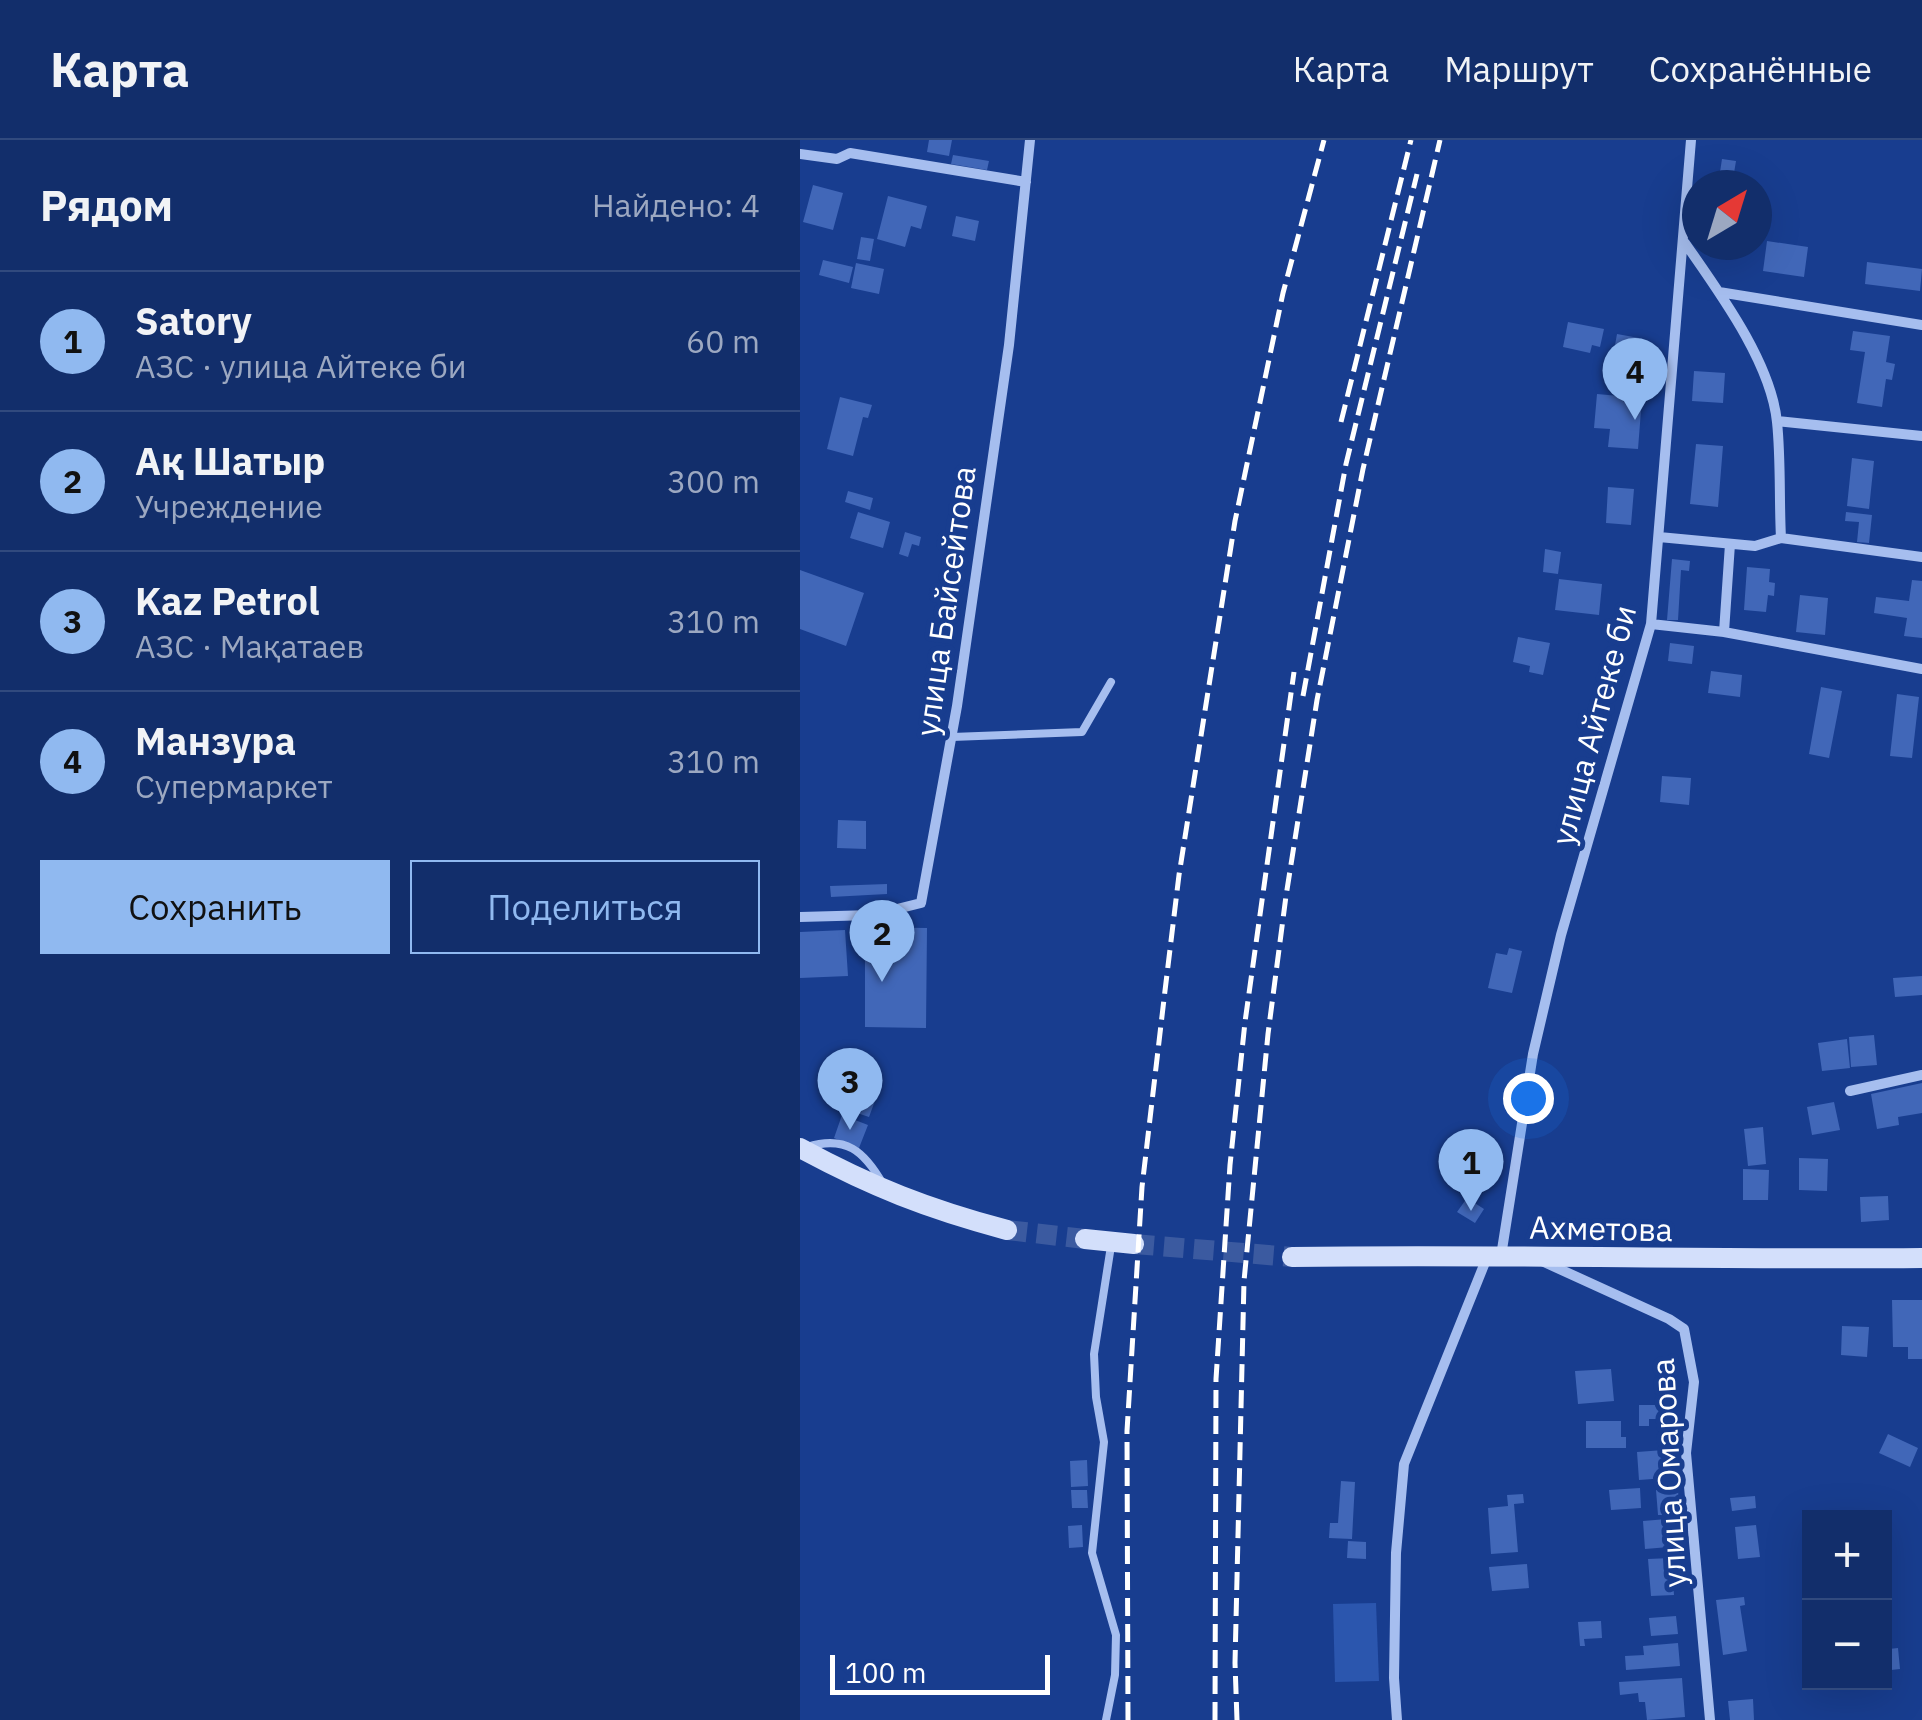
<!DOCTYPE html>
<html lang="ru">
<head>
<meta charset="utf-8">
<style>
	body { margin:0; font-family:"IBM Plex Sans",sans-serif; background:#1f3a73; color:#f1f3f6 }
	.controls { position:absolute; right:30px; bottom:30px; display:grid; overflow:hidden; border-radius:0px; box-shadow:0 10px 40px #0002 }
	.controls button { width:90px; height:90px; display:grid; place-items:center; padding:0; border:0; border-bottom:2px solid #314a7e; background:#122e6b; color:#f1f3f6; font:50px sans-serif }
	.compass { position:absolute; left:882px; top:30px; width:90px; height:90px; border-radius:50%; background:#122e6b; box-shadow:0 10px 40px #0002; rotate:38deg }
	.scale { position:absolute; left:30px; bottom:25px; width:220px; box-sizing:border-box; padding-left:10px; border:5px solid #fff; border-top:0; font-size:28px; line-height:35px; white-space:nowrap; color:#fff; -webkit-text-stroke:8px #183d8f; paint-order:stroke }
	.you { position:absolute; left:728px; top:958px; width:35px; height:35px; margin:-25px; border:8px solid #fff; border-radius:50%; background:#1a73e8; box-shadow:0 0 0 15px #1a73e833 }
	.badge { display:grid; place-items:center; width:65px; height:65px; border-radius:50%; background:#90b9f0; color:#111; font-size:32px; font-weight:700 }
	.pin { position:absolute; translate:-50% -82px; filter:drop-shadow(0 2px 5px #0008) }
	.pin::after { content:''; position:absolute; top:52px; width:35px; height:30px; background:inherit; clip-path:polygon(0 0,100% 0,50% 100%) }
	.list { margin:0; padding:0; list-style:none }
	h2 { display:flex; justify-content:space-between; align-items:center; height:130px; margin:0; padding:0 40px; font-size:42px }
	h2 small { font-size:32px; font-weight:400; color:#9ca8c1 }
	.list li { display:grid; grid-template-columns:65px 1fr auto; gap:30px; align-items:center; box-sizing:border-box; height:140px; padding:0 40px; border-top:2px solid #314a7e }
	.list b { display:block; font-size:38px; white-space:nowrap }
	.list p { margin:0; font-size:32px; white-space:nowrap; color:#9ca8c1 }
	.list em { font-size:32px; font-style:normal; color:#9ca8c1 }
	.actions { display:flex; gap:20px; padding:30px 40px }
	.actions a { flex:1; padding:22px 0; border:2px solid #90b9f0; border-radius:0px; text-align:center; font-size:35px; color:#90b9f0 }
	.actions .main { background:#90b9f0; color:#111 }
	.map { position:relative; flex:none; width:1122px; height:1580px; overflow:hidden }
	header { display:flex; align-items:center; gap:60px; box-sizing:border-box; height:140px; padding:0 50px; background:#122e6b; border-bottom:2px solid #314a7e }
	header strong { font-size:48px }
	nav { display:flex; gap:55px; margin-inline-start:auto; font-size:35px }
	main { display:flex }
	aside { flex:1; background:#122e6b }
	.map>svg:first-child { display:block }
	.garden { fill:#2b56ae }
	.building { fill:#4167b8 }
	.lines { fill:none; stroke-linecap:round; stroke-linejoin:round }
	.secondary-tunnel { stroke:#3b5aa0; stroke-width:20; stroke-dasharray:20 10; stroke-linecap:butt }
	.lane { stroke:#a6beef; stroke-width:8 }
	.street { stroke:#a6beef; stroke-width:10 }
	.secondary { stroke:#d3dffb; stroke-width:20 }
	.rail { stroke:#fff; stroke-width:5; stroke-dasharray:18 8; stroke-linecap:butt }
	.labels { text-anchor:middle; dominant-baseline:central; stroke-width:10; stroke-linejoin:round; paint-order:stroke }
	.street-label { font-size:32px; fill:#fff; stroke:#183d8f }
</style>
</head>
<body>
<header>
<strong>Карта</strong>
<nav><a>Карта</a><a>Маршрут</a><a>Сохранённые</a></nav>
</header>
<main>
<aside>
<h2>Рядом<small>Найдено: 4</small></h2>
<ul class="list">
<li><span class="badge">1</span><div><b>Satory</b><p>АЗС · улица Айтеке би</p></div><em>60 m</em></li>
<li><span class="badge">2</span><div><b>Ақ Шатыр</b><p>Учреждение</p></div><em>300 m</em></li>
<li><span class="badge">3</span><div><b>Kaz Petrol</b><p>АЗС · Мақатаев</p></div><em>310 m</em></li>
<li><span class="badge">4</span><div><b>Манзура</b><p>Супермаркет</p></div><em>310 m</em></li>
</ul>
<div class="actions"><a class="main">Сохранить</a><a>Поделиться</a></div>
</aside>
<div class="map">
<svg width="1122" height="1580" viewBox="0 0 1122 1580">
	<rect width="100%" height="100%" fill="#183d8f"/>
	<!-- garden -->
	<path class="garden" d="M576,1463L579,1541L535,1542L533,1464Z"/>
	<!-- building -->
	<path class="building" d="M129,0H152L149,16L127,12Z
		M153,15L189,21L187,30L151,24Z
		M922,19L936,21L932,45H918Z
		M13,45L43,53L33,90L3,82Z
		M88,56L127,66L121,89L111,86L105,107L77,99Z
		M156,76L179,81L175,101L152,96Z
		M61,97L74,99L70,121L57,119Z
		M967,101L1008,107L1004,137L963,131Z
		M23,120L53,127L49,143L19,135Z
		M1067,122L1122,129L1120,151L1065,144Z
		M56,123L84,129L79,154L51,148Z
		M768,182L804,189L800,207L792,205L790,213L763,207Z
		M1053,191L1090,196L1086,222L1095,224L1092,240L1086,239L1082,267L1057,263L1065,212L1050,210Z
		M817,194L839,198L832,237L810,233Z
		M894,231L925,233L923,263L892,261Z
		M797,254L842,258L838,309L808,307L810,289L794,288Z
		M40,257L72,265L68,278L63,277L53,316L27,309Z
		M896,304L923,306L918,367L890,364Z
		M1052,318L1074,321L1069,369L1047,366Z
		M808,347L834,349L831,385L806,383Z
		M48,351L73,358L70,370L45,362Z
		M58,372L90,382L83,408L50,398Z
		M1046,372L1072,375L1069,403L1057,402L1059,382L1045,381Z
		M105,392L121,397L119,406L112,404L108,417L99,414Z
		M745,409L761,412L758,434L743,432Z
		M872,419L890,421L889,431L881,430L878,480H867Z
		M947,427L970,429L969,442L975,443L974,456L968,455L966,472L944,470Z
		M0,430L64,453L46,506L0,489Z
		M759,439L802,444L799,475L755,470Z
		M1112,440L1122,441V498L1104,496L1107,478L1074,473L1076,457L1109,461Z
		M1000,455L1028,458L1025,495L996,492Z
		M718,497L750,503L743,535L729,532L730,526L713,522Z
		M870,503L894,506L892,524L868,521Z
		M911,531L942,535L940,557L908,553Z
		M1021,547L1042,551L1029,618L1009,614Z
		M1097,554L1119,557L1112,618L1090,616Z
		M862,636L891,638L889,665L860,662Z
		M38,680L66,681V709L37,708Z
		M87,744V754L31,757L30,746Z
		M65,787L127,788L126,888L65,887Z
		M45,790L48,836L0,838V792Z
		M709,808L722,811L712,853L688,848L696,813L707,815Z
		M1122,836V855L1095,857L1093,838Z
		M1074,895L1077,925L1051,927L1049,897Z
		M1047,899L1050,928L1022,931L1018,903Z
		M1122,943V973L1098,977L1099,985L1077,989L1071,954Z
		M40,945L76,958L69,977L33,965Z
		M1034,962L1040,990L1012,995L1007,967Z
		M42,975L68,985L59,1008L34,998Z
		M963,987L966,1024L948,1026L944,989Z
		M999,1018L1028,1019L1027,1051L999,1050Z
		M943,1029L969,1030L968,1060H943Z
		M1088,1056L1089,1080L1061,1082L1060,1057Z
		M667,1058L684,1069L675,1083L657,1072Z
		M1092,1160H1122V1219H1108V1207H1093Z
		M1042,1186L1069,1187L1067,1217L1041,1215Z
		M811,1229L814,1261L778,1264L775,1231Z
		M839,1265H863V1279H849V1286H839Z
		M786,1281H821V1297H826V1308H786Z
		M1088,1294L1118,1308L1110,1327L1079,1313Z
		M864,1310L866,1338L839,1340L837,1312Z
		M287,1320L288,1346L271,1347L270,1321Z
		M541,1341L555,1342L552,1399L529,1398L530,1383H538Z
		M840,1348L841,1368L811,1370L809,1350Z
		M878,1349L879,1369L867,1370V1375H858L856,1350Z
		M271,1350H287L288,1368H272Z
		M723,1354L724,1363L714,1364L718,1412L691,1414L688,1368L708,1366L707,1355Z
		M955,1356L956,1368L932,1371L930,1358Z
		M867,1379L869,1407L845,1409L843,1381Z
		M282,1385L283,1407L269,1408L268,1386Z
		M956,1385L960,1417L938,1419L935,1387Z
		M548,1401L566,1402V1419L547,1418Z
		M871,1418L874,1455L851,1456L848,1419Z
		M727,1424L729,1448L692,1451L689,1427Z
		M944,1457L945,1465L940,1466L947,1511L923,1515L916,1460Z
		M876,1476L878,1494L851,1496L849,1478Z
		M801,1481L802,1498L784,1499L785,1506H780L778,1482Z
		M1084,1488H1087L1089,1509L1098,1508L1100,1529L1091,1530L1092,1548L1078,1549V1542H1084Z
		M878,1503L880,1526L826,1530L825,1516L844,1515L843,1506Z
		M882,1538L885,1577L847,1580L845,1562H839L838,1553L820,1555L819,1542Z
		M953,1559L954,1580H930L928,1561Z"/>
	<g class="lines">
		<!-- secondary-tunnel -->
		<path class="secondary-tunnel" d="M207,1090L285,1099
			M334,1104L492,1117"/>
		<!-- lane -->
		<path class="lane" d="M152,597L282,592L311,542
			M7,1007C46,995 64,1011 83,1044
			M306,1580L315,1535L316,1495L292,1413L304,1302L296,1257L294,1214L311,1106"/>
		<!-- street -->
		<path class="street" d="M0,14L37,19L50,13L226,42
			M885,103C919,152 971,222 977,282C981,320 979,360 981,398
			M919,152L1122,185
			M977,281L1122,296
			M859,397L955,406L981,398L1122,417
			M851,484L924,492L1122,529
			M924,492L930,404
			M0,777L73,775L121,763L157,566L209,205L230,0
			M1050,951L1122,935
			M701,1116L733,914L761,795L851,484L891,0
			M744,1122L869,1179L884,1189L894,1242L886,1313L910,1580
			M597,1580L594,1538L596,1413L604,1324L688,1115"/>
		<!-- secondary -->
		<path class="secondary" d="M0,1008C72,1047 128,1069 207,1090
			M285,1099L334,1104
			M492,1117C702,1114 912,1120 1122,1118"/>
		<!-- rail -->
		<path class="rail" d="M541,282L611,0
			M503,556L546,324L617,34
			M328,1580L327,1291L342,1047L364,859L379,735L435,381L483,153L524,0
			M415,1580L416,1239L430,1025L445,882L494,532
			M437,1580L435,1523L444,1141L468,894L486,756L517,560L563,329L640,0"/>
	</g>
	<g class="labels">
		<!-- street labels -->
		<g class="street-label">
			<text transform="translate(145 461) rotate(-82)">улица Байсейтова</text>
			<text transform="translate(793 585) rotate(-75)">улица Айтеке би</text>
			<text transform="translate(801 1088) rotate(1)">Ахметова</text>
			<text transform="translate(868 1333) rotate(-93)">улица Омарова</text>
		</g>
	</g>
</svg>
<div class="controls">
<button>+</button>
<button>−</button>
</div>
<svg class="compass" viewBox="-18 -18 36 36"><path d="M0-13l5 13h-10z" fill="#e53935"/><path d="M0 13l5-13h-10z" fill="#9ca8c1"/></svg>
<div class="scale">100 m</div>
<div class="you"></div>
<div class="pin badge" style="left:671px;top:1071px">1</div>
<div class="pin badge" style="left:82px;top:842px">2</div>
<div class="pin badge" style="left:50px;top:990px">3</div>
<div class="pin badge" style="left:835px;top:280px">4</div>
</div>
</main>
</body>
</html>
